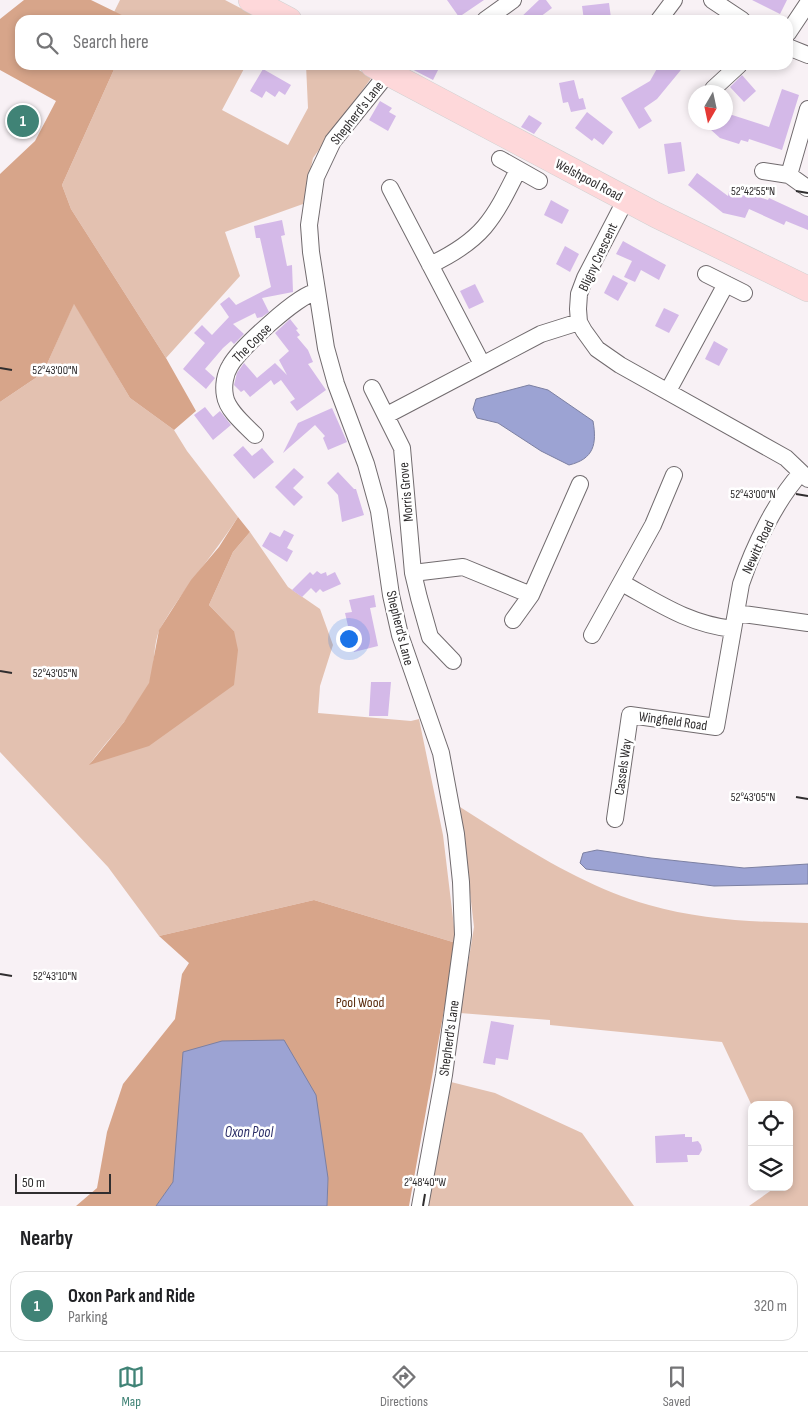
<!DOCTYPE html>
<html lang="en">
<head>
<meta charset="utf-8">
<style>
	body { margin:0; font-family:"Sofia Sans Condensed",sans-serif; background:#f6f6f6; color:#202124 }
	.controls { position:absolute; right:15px; bottom:15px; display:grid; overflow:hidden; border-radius:10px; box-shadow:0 2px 8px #0003 }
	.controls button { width:45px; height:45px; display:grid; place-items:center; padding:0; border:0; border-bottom:1px solid #e0e0e0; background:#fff; color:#202124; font:25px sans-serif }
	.compass { position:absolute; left:688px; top:85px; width:45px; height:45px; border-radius:50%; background:#fff; box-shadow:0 2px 8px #0003; rotate:189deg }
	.scale { position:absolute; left:15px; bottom:12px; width:96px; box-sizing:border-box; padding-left:5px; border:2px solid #302e2f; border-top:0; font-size:14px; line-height:18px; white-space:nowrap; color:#302e2f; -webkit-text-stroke:4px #fff; paint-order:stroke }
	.you { position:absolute; left:348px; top:638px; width:18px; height:18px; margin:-12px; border:4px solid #fff; border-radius:50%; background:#1a73e8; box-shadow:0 0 0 8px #1a73e833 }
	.badge { display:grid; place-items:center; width:32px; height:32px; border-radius:50%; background:#408376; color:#fff; font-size:16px; font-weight:700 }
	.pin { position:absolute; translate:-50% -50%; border:2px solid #fff; box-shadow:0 1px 5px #0006 }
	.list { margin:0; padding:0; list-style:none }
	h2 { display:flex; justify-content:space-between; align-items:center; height:65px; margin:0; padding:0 20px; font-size:21px }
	h2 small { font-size:16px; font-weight:400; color:#757577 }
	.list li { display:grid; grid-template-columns:32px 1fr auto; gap:15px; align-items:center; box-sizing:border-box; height:70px; margin:0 10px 10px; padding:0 10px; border:1px solid #e0e0e0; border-radius:15px }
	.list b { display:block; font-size:19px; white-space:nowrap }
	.list p { margin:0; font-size:16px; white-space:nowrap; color:#757577 }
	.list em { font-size:16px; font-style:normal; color:#757577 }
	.icon { flex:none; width:28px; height:28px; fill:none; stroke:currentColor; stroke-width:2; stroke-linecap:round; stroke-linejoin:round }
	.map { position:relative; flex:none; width:808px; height:1206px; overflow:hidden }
	.search { position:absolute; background:#fff; box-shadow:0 2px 8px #0003; left:15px; right:15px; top:15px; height:55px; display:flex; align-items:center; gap:12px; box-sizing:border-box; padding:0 18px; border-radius:15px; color:#757577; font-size:19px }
	.sheet { height:145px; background:#fff }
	nav { display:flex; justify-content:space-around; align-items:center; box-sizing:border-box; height:70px; border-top:1px solid #e0e0e0; background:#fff; font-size:14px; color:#757577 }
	nav a { display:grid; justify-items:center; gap:2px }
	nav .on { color:#408376 }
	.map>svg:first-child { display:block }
	.green { fill:#e3c1b0 }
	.forest { fill:#d7a58a }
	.water { fill:#9ca3d3; stroke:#7c80a2 }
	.building { fill:#d4b9e8 }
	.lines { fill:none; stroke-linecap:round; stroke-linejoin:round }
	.street-casing { stroke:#716b6e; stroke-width:18 }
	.primary-casing { stroke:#d1d1d1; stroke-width:26 }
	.street { stroke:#fff; stroke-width:16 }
	.primary { stroke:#fed8da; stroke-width:25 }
	.ticks { fill:none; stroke:#302e2f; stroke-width:2 }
	.labels { text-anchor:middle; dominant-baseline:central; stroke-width:5; stroke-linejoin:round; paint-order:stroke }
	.street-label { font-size:14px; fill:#302e2f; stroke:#fff }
	.park-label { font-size:14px; fill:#592a0c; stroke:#fff }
	.water-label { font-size:15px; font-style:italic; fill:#2b2e68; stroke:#fff }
	.ticks-label { font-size:12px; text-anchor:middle; fill:#302e2f; stroke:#fff; stroke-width:5; stroke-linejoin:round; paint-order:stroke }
</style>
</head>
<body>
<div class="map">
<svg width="808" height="1206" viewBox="0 0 808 1206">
	<rect width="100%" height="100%" fill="#f8f1f5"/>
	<!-- green -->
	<path class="green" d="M120,0H225L263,20H132L114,12Z
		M116,65H246L222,110L288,145L308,108L306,65H349L372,77L313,158L303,204L225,232L240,276L166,358L71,209L62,185Z
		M74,303L130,398L174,430L187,451L238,517C214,555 183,588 161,627C152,643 156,667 149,684C135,714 109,737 90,764L234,631L209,605L233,552L250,532L288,587L320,609L333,645L320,686L318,713L411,721L419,719L443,835L456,943L314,900L159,936L108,867L0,752V402L43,373Z
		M460,807C519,844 581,886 649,905C701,920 754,922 808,923V1206H749L776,1187H789V1105L752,1106L722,1042L550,1025V1020L460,1013L474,927Z
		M451,1082L495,1093L582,1133L634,1206H428Z"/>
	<!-- forest -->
	<path class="forest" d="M24,0H91L132,20H20V65H116L62,185L71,209L166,358L196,411L174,430L130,398L74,304L43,373L0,402V174L35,141L56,101L0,70V19Z
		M238,517L250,532L233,552L209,605L234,631L238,650L234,685L149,746L89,765L124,722L149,683L159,630L191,580L219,547Z
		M314,900L456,943L409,1206H327L328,1178L184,1052L173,1183L156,1206H76L97,1188L107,1132L123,1084L175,1019L182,974L189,963L159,936Z"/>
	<!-- water -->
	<path class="water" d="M529,385L548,390L593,421C597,444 594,459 569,465L541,451L498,423L477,418L473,409L476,399Z
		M597,850L651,858L744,868L808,864V884L714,886L586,869L580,863L583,853Z
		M284,1040L316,1095L328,1178L327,1206H156L173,1182L183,1052L222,1041Z"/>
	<!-- building -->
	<path class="building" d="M447,0H484L459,17Z
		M539,0H546L552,8L536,20H518Z
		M752,0H787L780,14Z
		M609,3L611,18L584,20L582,6Z
		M404,65H432L439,68L433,80Z
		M659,65H685L657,99L644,108L652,121L639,129L621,98L650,81Z
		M263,69L291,85L285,95L279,91L275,97L266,91L262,98L250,91Z
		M742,75L756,91L744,102L730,87Z
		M574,80L579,99L583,98L586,109L571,112L568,102L563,103L559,83Z
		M782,89L799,95L782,150L749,139L748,142L741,140L739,144L720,138L710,129L716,122H726V113L769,127Z
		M380,101L392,108L389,112L396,116L388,131L369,120Z
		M587,112L613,132L603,145L594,138L592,141L575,128Z
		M529,115L542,123L534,134L521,127Z
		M681,142L685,171L668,174L664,144Z
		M697,173L728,196L730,188L768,200L769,198L808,216V230L786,221L784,225L749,209L745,218L723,213L688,185Z
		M551,200L569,210L562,224L544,215Z
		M282,220L285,235L281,236L287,266L292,265L293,292L262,298L269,312L262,317L257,318L255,313L233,324L244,334L234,344L231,341L223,348L205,369L215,378L206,389L183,369L205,343L194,333L202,325L212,335L229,317L220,304L229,297L236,305L271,287L260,238H256L254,226Z
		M623,241L666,265L659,280L641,270L635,282L624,277L632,261L616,254Z
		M565,246L579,254L570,272L556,264Z
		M613,275L628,283L618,301L604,293Z
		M475,284L484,302L469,309L460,291Z
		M664,308L679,315L669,333L655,326Z
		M290,319L298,329L296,330L300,335L297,337L308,350L313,362L308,364L326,390L297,411L290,402L295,399L281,380L274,385L271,380L250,397L244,390L241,392L234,385L237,373L244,363L257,378L275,363L287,375L279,360L289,351L275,333Z
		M714,341L728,349L719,366L705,359Z
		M205,407L213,417L220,411L231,425L213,440L194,415Z
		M332,408L347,442L328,450L323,438L325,436L315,425L283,453L298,423Z
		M243,446L252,456L262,448L274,462L254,479L233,455Z
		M294,468L304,477L293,488L303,497L294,506L275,487Z
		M338,472L354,489H356L364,515L342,522L338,495L327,483Z
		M284,530L294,535L287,548L293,551L287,562L262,546L270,532L280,537Z
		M317,571L321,574L326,572L327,576L335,572L341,584L323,592L320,589L316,593L311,588L302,597L292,590L310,572L313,575Z
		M374,595L376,607L370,608L378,646L354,652L345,613L352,612L349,600Z
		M371,682H391L388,716H369Z
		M491,1021L514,1025L508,1060L496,1058L495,1065L483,1063Z
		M685,1134V1137H692V1142L698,1141L701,1145L702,1150L699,1155H687L688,1162L656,1163L655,1136Z"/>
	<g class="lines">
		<!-- street casing -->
		<g class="street-casing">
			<path id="street" d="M712,0L742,20
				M485,20L513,0
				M659,20L674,0
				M788,33L808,3
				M788,47L808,55
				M388,73L333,141L316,177L309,225L311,252L326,348L336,384L366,464L379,511L391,595L400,635L441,753L456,834L461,882L463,935L444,1075L420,1206
				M713,89L739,65
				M500,159L539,181
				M763,171L789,175
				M390,188L482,364
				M807,188L789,175L808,109
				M626,199L585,278L579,294L578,309L579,322L584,331L597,349L620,365L786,458L808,479
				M430,265C483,240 493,220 518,170
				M706,274L744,293
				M372,388L402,448L413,573L419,598L430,637L453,661
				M668,391L726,284
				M387,415L541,334L579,322
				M255,435C245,425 227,410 225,396C223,386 225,374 230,366C239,349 299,294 316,292
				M413,573L463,567L531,595
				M622,583C660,604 689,624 733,629
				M736,613L808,623
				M513,620L531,595L580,484
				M592,635L653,525L674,475
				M615,819L630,715L716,727L741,584C753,548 776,500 801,473"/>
		</g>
		<!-- primary casing -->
		<g class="primary-casing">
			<path id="primary" d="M251,0L289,20
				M373,65L656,215L808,289"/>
		</g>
		<!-- street -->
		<use href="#street" class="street"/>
		<!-- primary -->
		<use href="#primary" class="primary"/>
	</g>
	<!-- ticks -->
	<path class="ticks" d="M796,191L808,193M0,368L12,370M796,494L808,496M0,671L12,673M796,797L808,799M0,974L12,976M423,1206L425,1194"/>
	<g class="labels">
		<!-- street labels -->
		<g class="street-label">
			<text transform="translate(357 113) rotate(-52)">Shepherd's Lane</text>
			<text transform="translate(589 180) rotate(28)">Welshpool Road</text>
			<text transform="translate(598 257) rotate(-65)">Bligny Crescent</text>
			<text transform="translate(252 343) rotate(-45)">The Copse</text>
			<text transform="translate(406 492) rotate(-95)">Morris Grove</text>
			<text transform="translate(758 547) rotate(-65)">Newitt Road</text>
			<text transform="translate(400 628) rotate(76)">Shepherd's Lane</text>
			<text transform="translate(673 721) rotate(8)">Wingfield Road</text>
			<text transform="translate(623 767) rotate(-82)">Cassels Way</text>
			<text transform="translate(449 1038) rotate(-82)">Shepherd's Lane</text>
		</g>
		<!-- park labels -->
		<g class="park-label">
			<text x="360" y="1002">Pool Wood</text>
		</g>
		<!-- water labels -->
		<g class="water-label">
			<text x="249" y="1132">Oxon Pool</text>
		</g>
	</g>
	<g class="ticks-label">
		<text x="753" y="195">52°42'55"N</text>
		<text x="55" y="374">52°43'00"N</text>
		<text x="753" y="498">52°43'00"N</text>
		<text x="55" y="677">52°43'05"N</text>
		<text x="753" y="801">52°43'05"N</text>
		<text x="55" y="980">52°43'10"N</text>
		<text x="425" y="1186">2°48'40"W</text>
	</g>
</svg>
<div class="controls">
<button><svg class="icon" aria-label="locate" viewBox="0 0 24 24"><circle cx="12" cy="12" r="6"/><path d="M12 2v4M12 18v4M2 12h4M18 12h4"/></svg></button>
<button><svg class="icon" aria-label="layers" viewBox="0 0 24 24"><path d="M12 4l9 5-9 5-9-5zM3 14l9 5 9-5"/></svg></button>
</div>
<svg class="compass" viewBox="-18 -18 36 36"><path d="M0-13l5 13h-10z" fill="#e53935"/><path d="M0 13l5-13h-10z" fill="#757577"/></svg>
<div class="scale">50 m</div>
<div class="you"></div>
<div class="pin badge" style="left:23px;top:121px">1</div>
<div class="search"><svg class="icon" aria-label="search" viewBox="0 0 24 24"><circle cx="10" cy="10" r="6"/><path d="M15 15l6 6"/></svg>Search here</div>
</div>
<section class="sheet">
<h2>Nearby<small></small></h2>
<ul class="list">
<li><span class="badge">1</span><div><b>Oxon Park and Ride</b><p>Parking</p></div><em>320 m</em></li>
</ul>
</section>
<nav>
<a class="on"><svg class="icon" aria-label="map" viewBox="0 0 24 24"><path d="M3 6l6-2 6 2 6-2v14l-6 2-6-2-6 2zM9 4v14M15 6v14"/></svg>Map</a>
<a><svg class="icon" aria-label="directions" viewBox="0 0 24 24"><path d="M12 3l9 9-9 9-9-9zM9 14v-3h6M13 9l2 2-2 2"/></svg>Directions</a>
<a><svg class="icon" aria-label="saved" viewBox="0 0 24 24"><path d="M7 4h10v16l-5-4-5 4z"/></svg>Saved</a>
</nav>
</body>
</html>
